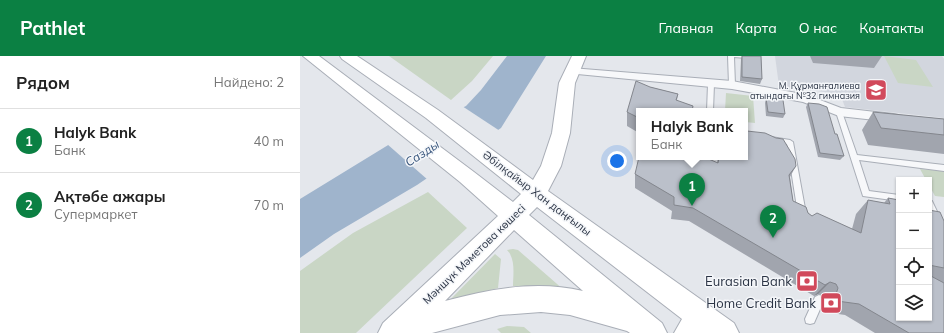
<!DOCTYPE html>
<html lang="ru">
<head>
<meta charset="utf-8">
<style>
	body { margin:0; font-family:Mulish,sans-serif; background:#f2f2f2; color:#222 }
	.controls { position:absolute; right:12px; bottom:12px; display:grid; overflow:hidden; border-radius:0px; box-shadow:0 1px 3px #0004 }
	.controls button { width:36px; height:36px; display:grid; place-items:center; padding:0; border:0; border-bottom:1px solid #e0e0e0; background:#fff; color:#222; font:20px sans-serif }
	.you { position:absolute; left:317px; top:105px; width:14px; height:14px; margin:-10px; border:3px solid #fff; border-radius:50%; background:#1a73e8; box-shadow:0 0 0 6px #1a73e833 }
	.badge { display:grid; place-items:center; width:26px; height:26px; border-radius:50%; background:#0b8043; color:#fff; font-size:13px; font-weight:700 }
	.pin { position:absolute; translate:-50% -33px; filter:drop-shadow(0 1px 2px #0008) }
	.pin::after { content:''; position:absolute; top:21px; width:14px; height:12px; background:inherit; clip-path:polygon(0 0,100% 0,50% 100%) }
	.popup { position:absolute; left:336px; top:52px; width:112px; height:52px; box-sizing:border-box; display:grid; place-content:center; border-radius:0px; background:#fff; filter:drop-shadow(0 1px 3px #0005); font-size:13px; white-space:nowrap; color:#767676 }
	.popup b { font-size:15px; color:#222 }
	.popup::after { content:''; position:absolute; left:50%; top:100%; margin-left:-8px; border:8px solid transparent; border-top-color:#fff }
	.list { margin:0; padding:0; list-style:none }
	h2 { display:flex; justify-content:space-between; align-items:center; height:52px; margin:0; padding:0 16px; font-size:17px }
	h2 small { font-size:13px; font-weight:400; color:#767676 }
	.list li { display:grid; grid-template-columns:26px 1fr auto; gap:12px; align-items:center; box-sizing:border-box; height:64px; padding:0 16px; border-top:1px solid #e0e0e0 }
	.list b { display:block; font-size:15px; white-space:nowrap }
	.list p { margin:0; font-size:13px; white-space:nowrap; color:#767676 }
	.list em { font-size:13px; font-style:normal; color:#767676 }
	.icon { flex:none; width:22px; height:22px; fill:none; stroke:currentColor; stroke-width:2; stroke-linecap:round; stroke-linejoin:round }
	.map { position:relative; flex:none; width:644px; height:277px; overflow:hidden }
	header { display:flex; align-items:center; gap:24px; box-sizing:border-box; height:56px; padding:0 20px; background:#0b8043; color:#fff }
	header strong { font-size:19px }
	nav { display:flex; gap:22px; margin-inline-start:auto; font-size:14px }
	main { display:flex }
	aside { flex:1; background:#fff }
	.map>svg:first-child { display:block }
	.built { fill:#d2d6de }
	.green { fill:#c9d6c5 }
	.water { fill:#9fb4cc }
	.pier { fill:#e4e7ec }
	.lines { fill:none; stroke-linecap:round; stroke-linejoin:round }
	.lane-casing { stroke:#a9aeb7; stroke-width:2 }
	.street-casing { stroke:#a9aeb7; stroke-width:2 }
	.secondary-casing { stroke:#a9aeb7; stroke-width:2 }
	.lane { fill:#f7f8fa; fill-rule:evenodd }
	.street { fill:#f7f8fa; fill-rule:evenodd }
	.secondary { fill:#fff; fill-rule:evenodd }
	.wall { fill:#a1a5ae }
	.shaded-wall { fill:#83868d }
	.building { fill:#bbc0ca; stroke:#83868d }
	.labels { text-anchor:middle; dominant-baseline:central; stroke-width:3; stroke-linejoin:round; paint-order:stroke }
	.far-poi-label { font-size:9px; fill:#2b3445; stroke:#f4f6f9; text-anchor:end }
	.street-label { font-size:11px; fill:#2b3445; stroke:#f4f6f9 }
	.water-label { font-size:12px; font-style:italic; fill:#34527a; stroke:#f4f6f9 }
	.near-poi-label { font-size:13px; fill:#2b3445; stroke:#f4f6f9; text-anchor:end }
</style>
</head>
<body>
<header>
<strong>Pathlet</strong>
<nav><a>Главная</a><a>Карта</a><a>О нас</a><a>Контакты</a></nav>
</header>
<main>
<aside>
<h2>Рядом<small>Найдено: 2</small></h2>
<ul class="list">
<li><span class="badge">1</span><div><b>Halyk Bank</b><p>Банк</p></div><em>40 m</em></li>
<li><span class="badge">2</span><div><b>Ақтөбе ажары</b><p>Супермаркет</p></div><em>70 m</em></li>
</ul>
</aside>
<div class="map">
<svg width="644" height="277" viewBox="0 0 644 277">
	<rect width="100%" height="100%" fill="#e4e7ec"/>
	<!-- built -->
	<path class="built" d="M475,0H642L644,3V62L545,51L540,38L479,30Z"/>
	<!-- green -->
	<path class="green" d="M89,0H193L172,25L151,44Z
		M584,0L616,4L633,31L598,27Z
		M426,37L453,40L455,67L445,66V55H425Z
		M620,113L644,115V141L635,140L629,129V124H626Z
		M128,136L167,172L56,277H0V215L53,177Z
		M213,193L218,194L264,234L213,230C213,219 216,203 207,194Z
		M195,198L201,203L198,232L165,241L143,251Z
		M207,270L224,271L231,277H201L197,273Z"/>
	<!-- water -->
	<path class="water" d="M207,0H246L201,72L117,129L34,178L0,202V143L98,83L166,50L181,34Z"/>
	<!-- pier -->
	<path class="pier" d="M162,50L200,75L128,124L87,88L97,82Z"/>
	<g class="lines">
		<!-- lane casing -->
		<g class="lane-casing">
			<path id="lane" d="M428,0H449L446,2L434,1L435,29L432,31L429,29Z
				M411,26L414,28L413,55H407L408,28Z
				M539,54L542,56L557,99L644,109V115L559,104L569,135L599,139V145L563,140L536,56Z
				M471,81L490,84L493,86L506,158L505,160H499L498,158L487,88L471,85L470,83Z
				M629,144L632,145L644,170V183L641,182L629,156Z
				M519,239L523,241L524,244L514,267L510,268L506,267L505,263L515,241Z"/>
		</g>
		<!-- street casing -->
		<g class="street-casing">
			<path id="street" d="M271,12L432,25L507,39L541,52L593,58L598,59L600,62L598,65L593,66L539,60L503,46L432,33L267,17L265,15Z"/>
		</g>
		<!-- secondary casing -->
		<g class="secondary-casing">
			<path id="secondary" d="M3,0H19L174,116L213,146L221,138L126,62L42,3L40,0H57L138,54L233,124L241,110L252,77L259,27L272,0H286L275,27L270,77L261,110L248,135L434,267L439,277H374L382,263L237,151L229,159L362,267L367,277H330L327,275L270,259L241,256L200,259L132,277H78L83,267L198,160L160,126ZM214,174L283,235C236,224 190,233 145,245Z"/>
		</g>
		<!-- lane -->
		<use href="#lane" class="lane"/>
		<!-- street -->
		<use href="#street" class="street"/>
		<!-- secondary -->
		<use href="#secondary" class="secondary"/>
	</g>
	<!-- wall -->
	<path class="wall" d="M442,0H461L462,23L460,28L440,25L441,3Z
		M510,0H582L574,12L513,7Z
		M350,31L378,38L377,44L339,55V77L327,70V56Z
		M466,42L485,58L483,62L466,60L465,47Z
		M508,47L535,78L544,100L540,104L518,101L506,51Z
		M573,56L644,63V98L568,89L562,74Z
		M447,75L496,110L490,121L493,145L512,160L552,173L556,158L568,144L584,147L588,142L599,144V262H629V154L643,164L644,165V277H575L545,259L525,256L523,249L525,244L524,240L518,238L514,240L389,165L371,163L372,155L335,132V118L417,107L418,101H445V79Z"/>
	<!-- shaded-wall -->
	<path class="shaded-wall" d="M530,226L518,238L514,240L525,229Z"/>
	<!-- building -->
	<path class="building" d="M442,0H461L462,23L442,21Z
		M336,25L350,31L378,38L376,44L393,50L392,55H339V62L327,56Z
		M466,42L483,44L485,58L468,56Z
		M508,47L519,48L527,51L535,78H537L544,100L520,97Z
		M573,56L644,63V79L581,72Z
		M447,75L465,77L476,82L483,83L495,103L496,110L489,119L493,145L506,151L508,157L512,160L517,157L561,177L568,144L590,148L588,142L599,144V262H629V219L644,227V277H609L559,248L537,245L536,238L538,232L536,228L530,226L525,229L393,152L374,149V141L335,118L339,101H404L418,107L419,101H445V79H447Z
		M629,154L640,156L644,165V212L629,209Z"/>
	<!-- icons -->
	<defs>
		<g id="school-square" transform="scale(1.15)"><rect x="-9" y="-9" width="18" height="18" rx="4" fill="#d1495b" stroke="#f4f6f9"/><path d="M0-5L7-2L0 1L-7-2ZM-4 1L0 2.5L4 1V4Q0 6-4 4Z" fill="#fff"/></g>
		<g id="bank-square" transform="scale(1.15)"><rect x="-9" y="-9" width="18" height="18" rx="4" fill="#d1495b" stroke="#f4f6f9"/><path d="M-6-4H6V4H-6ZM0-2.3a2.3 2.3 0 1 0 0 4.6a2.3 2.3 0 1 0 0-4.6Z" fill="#fff"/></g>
	</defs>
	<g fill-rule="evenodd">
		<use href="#school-square" x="576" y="34"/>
		<use href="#bank-square" x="507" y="225"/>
		<use href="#bank-square" x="531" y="247"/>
	</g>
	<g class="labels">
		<!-- far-poi labels -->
		<g class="far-poi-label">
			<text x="560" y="29">М. Құрманғалиева<tspan x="560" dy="10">атындағы №32 гимназия</tspan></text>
		</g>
		<!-- street labels -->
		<g class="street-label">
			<text transform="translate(237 137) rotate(37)">Әбілқайыр Хан даңғылы</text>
			<text transform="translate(174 198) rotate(-44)">Мәншүк Мәметова көшесі</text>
		</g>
		<!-- water labels -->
		<g class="water-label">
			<text transform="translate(122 97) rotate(-33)">Сазды</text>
		</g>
		<!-- near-poi labels -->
		<g class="near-poi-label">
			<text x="492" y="225">Eurasian Bank</text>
			<text x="516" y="247">Home Credit Bank</text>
		</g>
	</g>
</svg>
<div class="controls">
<button>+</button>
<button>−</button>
<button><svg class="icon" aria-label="locate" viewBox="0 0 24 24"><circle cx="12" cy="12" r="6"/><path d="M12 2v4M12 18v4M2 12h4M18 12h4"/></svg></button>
<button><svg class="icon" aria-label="layers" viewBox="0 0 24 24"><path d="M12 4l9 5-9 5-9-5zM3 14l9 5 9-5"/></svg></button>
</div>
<div class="you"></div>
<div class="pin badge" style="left:392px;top:150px">1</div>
<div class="popup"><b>Halyk Bank</b>Банк</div>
<div class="pin badge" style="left:473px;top:182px">2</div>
</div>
</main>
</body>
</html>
